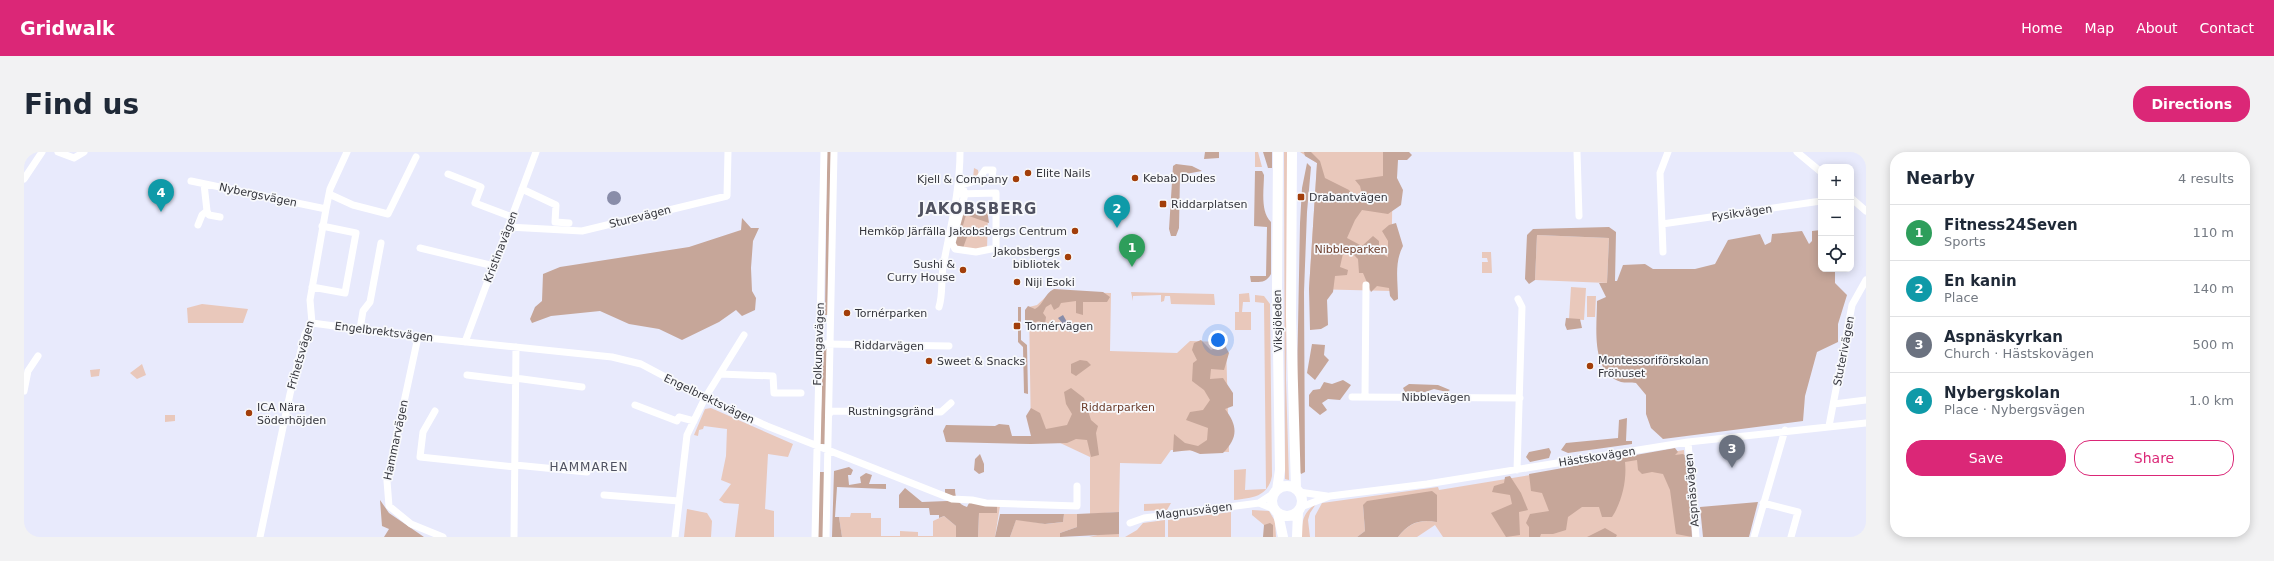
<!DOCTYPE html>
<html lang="en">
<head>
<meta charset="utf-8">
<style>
	body { margin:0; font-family:"DejaVu Sans",sans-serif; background:#f2f2f3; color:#1f2937 }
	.controls { position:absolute; right:12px; top:12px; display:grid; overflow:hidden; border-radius:8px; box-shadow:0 2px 10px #0003 }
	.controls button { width:36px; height:36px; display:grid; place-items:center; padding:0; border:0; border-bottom:1px solid #e0e1e3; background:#fff; color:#1f2937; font:20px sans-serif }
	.you { position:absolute; left:1194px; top:188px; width:14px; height:14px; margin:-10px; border:3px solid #fff; border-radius:50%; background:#1a73e8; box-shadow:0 0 0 6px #1a73e833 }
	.badge { display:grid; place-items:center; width:26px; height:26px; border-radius:50%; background:#db2777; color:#fff; font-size:13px; font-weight:700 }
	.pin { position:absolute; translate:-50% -33px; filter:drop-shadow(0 1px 2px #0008) }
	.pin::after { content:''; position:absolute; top:21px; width:14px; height:12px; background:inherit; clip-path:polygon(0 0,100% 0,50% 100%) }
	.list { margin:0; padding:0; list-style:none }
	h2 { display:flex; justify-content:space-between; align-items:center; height:52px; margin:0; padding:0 16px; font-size:17px }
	h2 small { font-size:13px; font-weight:400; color:#747a83 }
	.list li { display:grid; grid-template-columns:26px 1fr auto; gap:12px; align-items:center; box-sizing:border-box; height:56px; padding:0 16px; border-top:1px solid #e0e1e3 }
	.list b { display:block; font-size:15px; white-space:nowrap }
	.list p { margin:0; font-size:13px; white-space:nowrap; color:#747a83 }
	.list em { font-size:13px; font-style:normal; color:#747a83 }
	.actions { display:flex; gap:8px; padding:12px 16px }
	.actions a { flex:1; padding:9px 0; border:1px solid #db2777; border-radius:16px; text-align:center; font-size:14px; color:#db2777 }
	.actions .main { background:#db2777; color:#fff }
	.icon { flex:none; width:22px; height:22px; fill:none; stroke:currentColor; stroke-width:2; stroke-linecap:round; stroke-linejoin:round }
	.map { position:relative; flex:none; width:1842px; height:385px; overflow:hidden; border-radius:16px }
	header { display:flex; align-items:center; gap:24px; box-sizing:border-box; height:56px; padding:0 20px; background:#db2777; color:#fff }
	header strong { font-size:19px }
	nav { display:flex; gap:22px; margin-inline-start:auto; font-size:14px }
	.intro { display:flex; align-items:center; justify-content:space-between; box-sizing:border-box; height:96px; padding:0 24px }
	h1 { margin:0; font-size:28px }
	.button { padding:10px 18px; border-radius:16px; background:#db2777; color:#fff; font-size:14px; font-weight:700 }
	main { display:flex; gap:24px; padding:0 24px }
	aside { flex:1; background:#fff; border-radius:16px; box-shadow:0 2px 10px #0003 }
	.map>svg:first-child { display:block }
	.green { fill:#e9c8bb }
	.forest { fill:#c6a699 }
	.water { fill:#898da9 }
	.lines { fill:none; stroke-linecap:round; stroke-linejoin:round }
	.street { stroke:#fff; stroke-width:7 }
	.secondary { stroke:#fff; stroke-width:10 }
	.poi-dot { fill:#a23e0a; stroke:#f8f9fc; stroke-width:1.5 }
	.labels { text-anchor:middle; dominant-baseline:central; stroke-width:3.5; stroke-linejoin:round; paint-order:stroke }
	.poi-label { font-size:11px; fill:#35363d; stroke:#f8f9fc; text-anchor:start }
	.street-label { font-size:11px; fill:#35363d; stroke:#f8f9fc }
	.park-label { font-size:11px; fill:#6d3e2c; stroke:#f8f9fc }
	.neighbourhood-label { font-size:12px; letter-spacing:1px; fill:#4f5160; stroke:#f8f9fc }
	.district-label { font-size:15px; font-weight:bold; letter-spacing:1px; fill:#4f5160; stroke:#f8f9fc }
</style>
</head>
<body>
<header>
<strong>Gridwalk</strong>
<nav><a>Home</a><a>Map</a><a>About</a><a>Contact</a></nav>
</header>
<div class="intro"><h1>Find us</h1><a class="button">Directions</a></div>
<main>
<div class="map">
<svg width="1842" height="385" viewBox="0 0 1842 385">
	<rect width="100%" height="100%" fill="#e8eafc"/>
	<!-- green -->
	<path class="green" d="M1231,0H1234L1238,15H1231Z
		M1260,0H1264L1262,228L1265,328L1261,327Z
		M1276,0H1369L1367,139L1285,137L1293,11Z
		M950,16L954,18L955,25L967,29L973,24L972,31L939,28L940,26H949Z
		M941,57L942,59H964L963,98L939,96L932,94Z
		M1513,83L1585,86L1583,131L1511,128Z
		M1458,100H1467L1468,121H1458V110H1464L1463,106H1458Z
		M1547,135L1562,136L1560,168L1545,167Z
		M1027,140L1087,141L1086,199L1153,201L1166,189L1202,190L1205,300L1147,298L1137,312L1096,311L1095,360L1066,362V305L1032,289L1007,284L1005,155L1013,153Z
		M1107,140L1190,142L1191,153L1147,152L1146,144H1141L1140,149L1137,150V143L1109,144V149Z
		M1225,141L1226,150H1219L1218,160H1227V178H1211V160H1215V142Z
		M1231,143L1240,144L1246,152L1248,324C1244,345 1228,346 1210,348V318L1222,317L1221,338L1242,337L1240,151L1231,150Z
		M1563,144H1572L1571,165H1563Z
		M178,152L224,157L219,171H164L163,156Z
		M118,212L122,223L113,227L106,221Z
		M76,217L75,224L67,225L66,218Z
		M687,256L769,292L764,305L744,302L741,357L750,359V385H711L715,352L700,351L695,348L707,332L697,328L702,304L703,277L680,274L679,277L675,278L674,284L670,283L681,257Z
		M141,263H151V269L141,270Z
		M1660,298L1666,385H1419L1411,373L1393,385H1374C1385,371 1396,367 1413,370L1339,353L1341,379L1333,385H1291V364L1298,351L1414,335L1415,338Z
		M1147,351L1143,358L1120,359V352Z
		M1292,352L1286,361L1284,368L1286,385H1278C1277,371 1279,360 1292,352Z
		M973,354H976L971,385H954L955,361H973Z
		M663,357L683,361L688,369L687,385H660Z
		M1228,358L1245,359L1251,369L1252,385H1249V373H1240L1228,363Z
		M1207,360V385H1144V368Z
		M827,361H847V366H857V384H876V379L894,380V384H909V369L920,364L932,374V385H818L815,365H826Z
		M1040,362H1053V375L1036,381V385H986L992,367L1022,372L1039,370Z
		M1141,368V385H1101L1113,378L1119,371Z
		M1078,382H1095V385H1065Z"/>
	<!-- forest -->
	<path class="forest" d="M803,0H807L804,163H801Z
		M1181,0H1195V6L1180,7Z
		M1239,0H1248V16H1244Z
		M1280,0H1287L1296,9L1301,26L1325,38L1333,51L1339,46L1336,34L1331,28L1359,24V0H1385L1388,3L1383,8H1374L1373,26L1379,38L1377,53L1364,62L1338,58L1331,68L1323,86L1338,94L1349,84L1355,89V100L1364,105V89L1358,79L1365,73L1372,71L1379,94C1370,111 1374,129 1374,147L1370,149L1366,144L1365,136L1353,134L1347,140L1339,121H1335L1334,107L1327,100L1320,97L1316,115L1324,118L1323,123L1311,124L1309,140L1303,148L1304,173L1297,177L1286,178L1285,137L1293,11L1281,4Z
		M1283,11L1287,15L1283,60L1280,140L1281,320L1277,322L1275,319L1273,227L1276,71L1278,36Z
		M1152,12L1168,14L1178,19L1156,23L1155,76L1152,84H1147L1145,77L1149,14Z
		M1231,19H1238L1240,23C1240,37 1236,60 1247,70V122C1242,131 1237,130 1227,130L1226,124H1242L1243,75L1230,74Z
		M939,57L946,60L963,57L965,71L942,63L937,80L941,81L943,85L939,96L931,92Z
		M718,66L727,76H735L729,89L727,116L728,139L732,146L731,158L718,164L712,158L695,170L658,188L635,177L605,172L576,159L527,164L508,171L506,167L511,155L518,149L519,122L536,115L665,95L717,78Z
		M1585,75L1592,80L1591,129H1593L1599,113L1621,112L1629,117H1671L1691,112L1704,88L1736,82L1741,93L1747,90L1748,82L1778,79L1785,92L1788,89V79L1797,78V117H1811V131L1823,143L1814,172V190L1793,200L1781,244L1779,269L1639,287L1627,276L1622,262V243L1612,231C1607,230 1601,231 1597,230C1566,220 1573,175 1573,149L1582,145L1575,131H1583L1585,86L1513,83L1511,128L1505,132L1501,127L1503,83L1509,77Z
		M1030,137L1079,140L1086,145L1083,150H1059V163L1052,161V149L1037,151L1035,155L1030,158L1027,152L1022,155L1019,161L1022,165L1021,172L1015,169L1008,171L1001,168V158L1004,154L1011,157C1020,152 1020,142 1030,137Z
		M994,155H997V188L1003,193L1004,242L1000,241L999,195L994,190Z
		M1542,166L1556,167L1558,176L1543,178L1541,173Z
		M1177,188L1187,198L1200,192L1205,201L1200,218L1187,217L1186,227L1199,226L1209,241V254L1201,257C1214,274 1214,286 1199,301L1176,302L1166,298L1149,300L1150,282L1161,291L1174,294L1183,288L1184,276L1162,268L1166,260L1179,258L1186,248L1180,238L1168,229L1169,211L1173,208L1168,198L1170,191Z
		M1288,192L1301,193L1300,203L1305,208L1291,228L1283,221Z
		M799,197H803L801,292H796Z
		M1056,208L1063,209L1067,213L1052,224L1047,221V212Z
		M1319,228L1327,233L1316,248L1304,247L1298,251L1303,258L1296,263L1285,254V243L1289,238L1296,237L1300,230L1308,232Z
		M1385,232L1414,233L1426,238L1423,240L1410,237L1401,240H1381L1379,236Z
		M1047,236L1060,246L1067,268L1074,274L1072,281L1075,303L1067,305L1063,288L1052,287L1043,291L1007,292L922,290L919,279L922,273L971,274L975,272L985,273L988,284H1007L1002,264L1007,256L1016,261L1022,277L1043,273L1048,262L1042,252L1040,240Z
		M1603,266L1602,289H1608V292L1544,301L1537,298L1542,291L1594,286L1595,268Z
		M1525,296L1527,300L1525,306L1506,310L1502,305L1505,300Z
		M1651,296L1654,300L1651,303L1659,302L1663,305L1668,385L1652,382L1646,338L1639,322L1628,320L1618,322L1614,318L1613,308L1601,310C1603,328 1598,350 1588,365H1578L1575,355H1558L1544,365L1542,378L1529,382H1517L1516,385H1505V375L1502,371L1506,362L1525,359L1518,341L1507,339L1505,322Z
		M956,302L960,312V320L955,322L950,318L951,307Z
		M825,315L829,318L827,323H824L825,333L837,331L836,325L842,321L848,323L845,332H862V337L813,335L811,365H815L818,385H808L810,319Z
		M795,320H801L799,385H794Z
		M1486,324L1497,341L1504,358L1495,360L1496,383L1482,385L1467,361L1488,352L1486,343L1468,340L1470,334L1480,331L1481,325Z
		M881,336L898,350L923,349L926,347L921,342V337H931C931,346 934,352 943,355L948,345L973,354V361H955L954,385H932V374L920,364L915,366V363H906L905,356H875V343Z
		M1408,339L1413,343V370C1395,367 1385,371 1374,385H1333L1341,379L1339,353L1343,349Z
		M356,348L365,361L400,385H360L365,377L358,374Z
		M1734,350L1725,385H1679L1676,355Z
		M1095,360V382L1036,385V381L1053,375V362Z
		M976,362H1040L1039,370L1021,372L992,368L986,385H971Z
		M1246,371L1249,373V385H1239L1240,373Z
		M1581,376L1593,383L1592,385H1563Z"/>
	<!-- water -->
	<path class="water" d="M583 46a7 7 0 1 1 14 0a7 7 0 1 1-14 0Z
		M1039,163L1047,177L1046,180L1034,166Z"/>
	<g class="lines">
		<!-- street -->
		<path class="street" d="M34,0L50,6L60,0
			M1553,0L1555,64
			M1773,0L1797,20
			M424,22L457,35L451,51L488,65
			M0,27L18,0
			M167,29L302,57
			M498,37L532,53L531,70L545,71
			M305,42L329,53L364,62L392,5
			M934,42L972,41V96L952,100L931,97L928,91L941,42L938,33L954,28L961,18H969L968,25
			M1827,46L1842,59
			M183,59L185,63L196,65
			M1638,72L1797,49
			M174,73L178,63L183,59L180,32
			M484,75L558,79L703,44L704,0
			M396,96L470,114
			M1639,100L1636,21L1644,0
			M288,135L321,141L332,81L298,74
			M915,155C919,142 917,129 919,115C926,76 936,40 936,0
			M288,171L394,185L588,205L617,212L681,246L743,274L928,347L948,348L962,351L1053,354V334
			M336,177L339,159L346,150L357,91
			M394,185L363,329L365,354L387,372L419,385
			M441,190L512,0
			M801,192L925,194
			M696,222L749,224L750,241H777
			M443,223L491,229
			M491,226L558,235
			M0,239L4,219L14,204
			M1328,245L1496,246
			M1341,245L1342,133
			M1810,252L1842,248
			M611,253L653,269L655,265L670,269
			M411,259L399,280L396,305L491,315
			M805,262L808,259L917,260L927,251
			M1805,274L1828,153L1842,128
			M1664,290L1672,385
			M491,313L563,320
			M1493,318L1498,155L1494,147
			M1275,340L1303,344
			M580,343L655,349
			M1235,351L1250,341
			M1739,351L1774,360L1767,385
			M1277,355L1306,344L1403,332L1664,290L1842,271
			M1106,371L1120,366L1235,351L1250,357
			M236,385L266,242L281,182L288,171L286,148L302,57L306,37L323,0
			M490,385L492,195
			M651,385L663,283L681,246L720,183
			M791,385L800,0
			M802,385L810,0
			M1730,385L1761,278"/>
		<!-- secondary -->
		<path class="secondary" d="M1268,0L1267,164L1272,337
			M1248 349a15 15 0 1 1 30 0a15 15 0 1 1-30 0Z
			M1253,338L1256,318L1253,138L1254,0
			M1254,362L1259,385
			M1273,385L1274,360"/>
	</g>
	<!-- markers -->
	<g class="poi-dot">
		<circle cx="1004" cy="21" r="4"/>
		<circle cx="1111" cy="26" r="4"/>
		<circle cx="992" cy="27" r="4"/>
		<rect x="1273" y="41" width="8" height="8" rx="2"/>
		<rect x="1135" y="48" width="8" height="8" rx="2"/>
		<circle cx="1051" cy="79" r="4"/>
		<circle cx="1044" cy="105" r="4"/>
		<circle cx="939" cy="118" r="4"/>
		<circle cx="993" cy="130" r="4"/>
		<circle cx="823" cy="161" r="4"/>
		<rect x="989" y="170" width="8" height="8" rx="2"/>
		<circle cx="905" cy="209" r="4"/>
		<circle cx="1566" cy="214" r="4"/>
		<circle cx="225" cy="261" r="4"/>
	</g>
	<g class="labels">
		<!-- poi labels -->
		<g class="poi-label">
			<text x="1012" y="21">Elite Nails</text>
			<text x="1119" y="26">Kebab Dudes</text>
			<text x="984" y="27" text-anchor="end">Kjell &amp; Company</text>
			<text x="1285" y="45">Drabantvägen</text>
			<text x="1147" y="52">Riddarplatsen</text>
			<text x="1043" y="79" text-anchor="end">Hemköp Järfälla Jakobsbergs Centrum</text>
			<text x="1036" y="99" text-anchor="end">Jakobsbergs<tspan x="1036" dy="13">bibliotek</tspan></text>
			<text x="931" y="112" text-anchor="end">Sushi &amp;<tspan x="931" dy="13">Curry House</tspan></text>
			<text x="1001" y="130">Niji Esoki</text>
			<text x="831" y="161">Tornérparken</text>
			<text x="1001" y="174">Tornérvägen</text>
			<text x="1574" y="208">Montessoriförskolan<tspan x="1574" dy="13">Fröhuset</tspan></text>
			<text x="913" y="209">Sweet &amp; Snacks</text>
			<text x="233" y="255">ICA Nära<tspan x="233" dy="13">Söderhöjden</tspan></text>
		</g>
		<!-- street labels -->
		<g class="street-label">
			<text transform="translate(234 43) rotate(12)">Nybergsvägen</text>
			<text transform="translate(1718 61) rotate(-8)">Fysikvägen</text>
			<text transform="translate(616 65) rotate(-14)">Sturevägen</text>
			<text transform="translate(477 95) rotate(-69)">Kristinavägen</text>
			<text transform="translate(1254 169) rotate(-91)">Viksjöleden</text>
			<text transform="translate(360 180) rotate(7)">Engelbrektsvägen</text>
			<text transform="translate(795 192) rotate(-88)">Folkungavägen</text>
			<text transform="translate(865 194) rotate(1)">Riddarvägen</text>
			<text transform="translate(1820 199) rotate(-79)">Stuterivägen</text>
			<text transform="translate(277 203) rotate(-74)">Frihetsvägen</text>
			<text x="1412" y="245">Nibblevägen</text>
			<text transform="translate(685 247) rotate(26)">Engelbrektsvägen</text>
			<text x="867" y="259">Rustningsgränd</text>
			<text transform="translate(372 288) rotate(-78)">Hammarvägen</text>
			<text transform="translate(1573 305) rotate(-9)">Hästskovägen</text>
			<text transform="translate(1668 338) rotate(-95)">Aspnäsvägen</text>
			<text transform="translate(1170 359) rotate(-7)">Magnusvägen</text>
		</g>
		<!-- park labels -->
		<g class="park-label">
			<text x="1327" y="97">Nibbleparken</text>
			<text x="1094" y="255">Riddarparken</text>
		</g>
		<!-- neighbourhood labels -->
		<g class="neighbourhood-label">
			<text x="565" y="315">HAMMAREN</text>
		</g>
		<!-- district labels -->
		<g class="district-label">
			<text x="954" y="57">JAKOBSBERG</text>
		</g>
	</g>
</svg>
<div class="controls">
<button>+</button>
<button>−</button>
<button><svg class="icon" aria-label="locate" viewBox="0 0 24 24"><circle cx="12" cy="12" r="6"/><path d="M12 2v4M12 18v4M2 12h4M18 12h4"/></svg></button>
</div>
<div class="you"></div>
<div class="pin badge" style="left:1108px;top:115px;background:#2e9e5b">1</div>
<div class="pin badge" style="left:1093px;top:76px;background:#0f9aa8">2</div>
<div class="pin badge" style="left:1708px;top:316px;background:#6b7280">3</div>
<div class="pin badge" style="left:137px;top:60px;background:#0f9aa8">4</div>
</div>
<aside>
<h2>Nearby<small>4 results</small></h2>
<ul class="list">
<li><span class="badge" style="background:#2e9e5b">1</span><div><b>Fitness24Seven</b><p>Sports</p></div><em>110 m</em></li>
<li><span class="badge" style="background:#0f9aa8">2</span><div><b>En kanin</b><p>Place</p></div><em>140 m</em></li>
<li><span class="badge" style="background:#6b7280">3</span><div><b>Aspnäskyrkan</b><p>Church · Hästskovägen</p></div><em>500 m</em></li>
<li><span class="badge" style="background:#0f9aa8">4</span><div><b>Nybergskolan</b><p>Place · Nybergsvägen</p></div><em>1.0 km</em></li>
</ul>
<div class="actions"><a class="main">Save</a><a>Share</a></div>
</aside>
</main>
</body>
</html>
